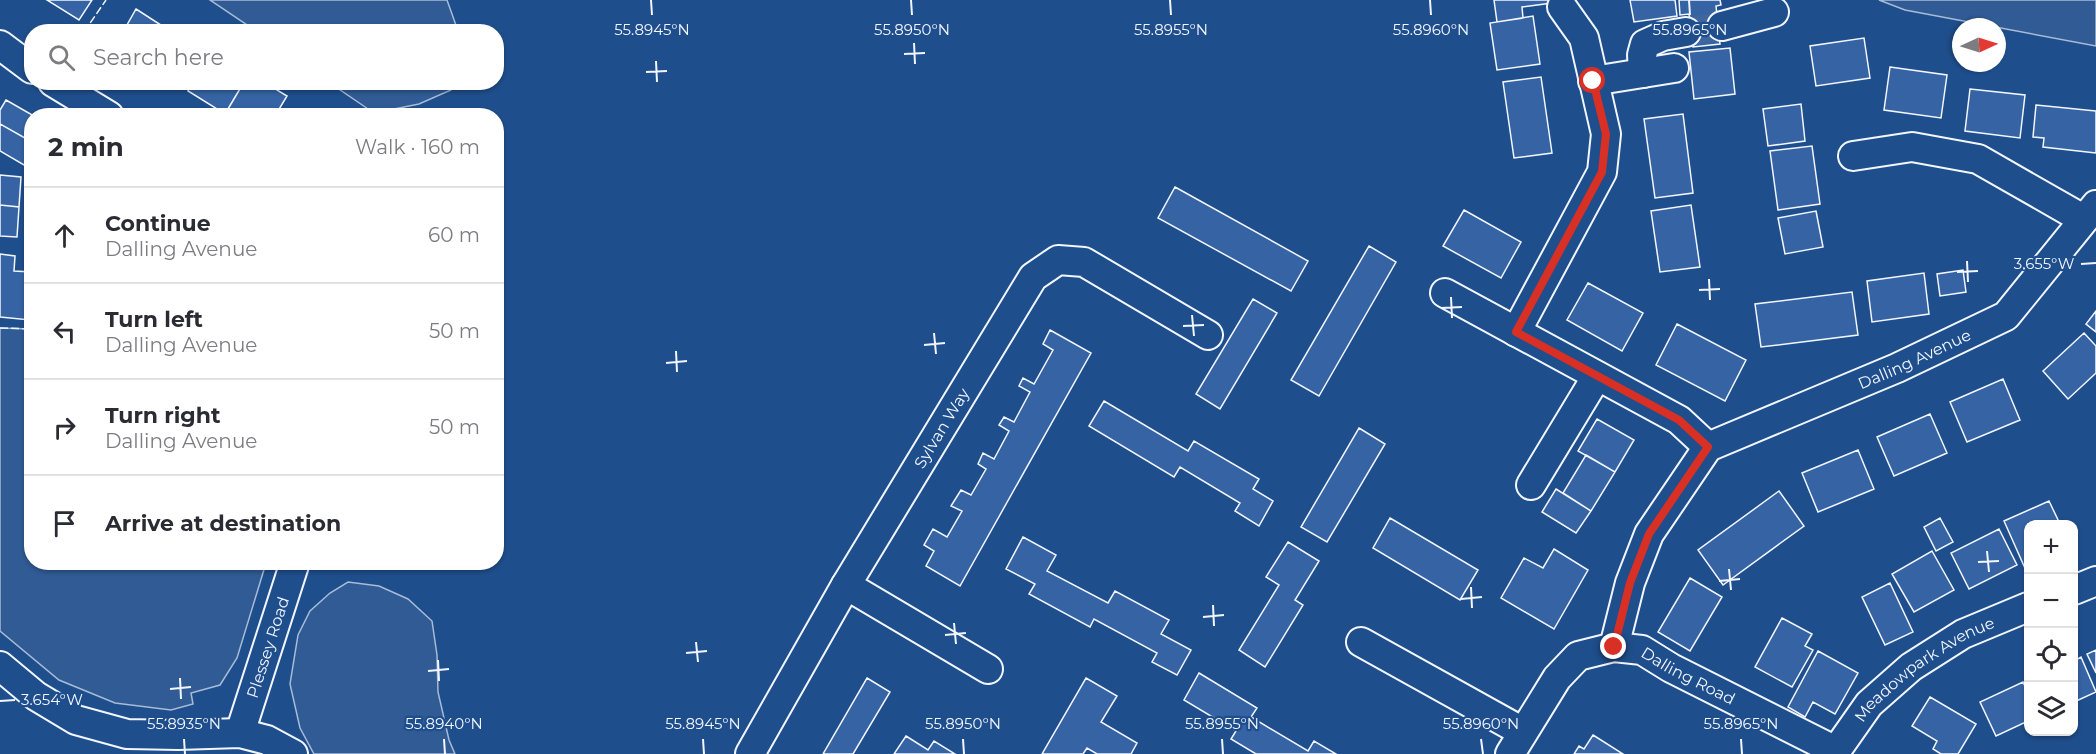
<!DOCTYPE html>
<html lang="en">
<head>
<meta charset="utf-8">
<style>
	body { margin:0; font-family:Montserrat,sans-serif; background:#f2f2f3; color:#2b2b33 }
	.controls { position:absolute; right:18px; bottom:18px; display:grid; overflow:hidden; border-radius:12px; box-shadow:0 2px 4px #0004 }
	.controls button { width:54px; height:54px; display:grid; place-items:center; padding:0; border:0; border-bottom:2px solid #e1e1e2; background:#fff; color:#2b2b33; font:30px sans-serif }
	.compass { position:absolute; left:1952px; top:18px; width:54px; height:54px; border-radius:50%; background:#fff; box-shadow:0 2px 4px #0004; rotate:86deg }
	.stop { position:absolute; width:18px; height:18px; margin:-14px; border:4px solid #d93025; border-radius:50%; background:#fff }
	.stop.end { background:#d93025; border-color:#fff; box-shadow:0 2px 6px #0008 }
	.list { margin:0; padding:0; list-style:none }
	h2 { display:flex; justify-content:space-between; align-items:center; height:78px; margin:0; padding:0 24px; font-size:26px }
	h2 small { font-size:20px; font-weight:400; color:#7c7c81 }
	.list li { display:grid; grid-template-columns:39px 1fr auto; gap:18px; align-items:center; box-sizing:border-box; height:96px; padding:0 24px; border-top:2px solid #e1e1e2 }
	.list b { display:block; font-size:22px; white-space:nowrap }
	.list p { margin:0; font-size:20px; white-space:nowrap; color:#7c7c81 }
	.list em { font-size:20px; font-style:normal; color:#7c7c81 }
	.icon { flex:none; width:33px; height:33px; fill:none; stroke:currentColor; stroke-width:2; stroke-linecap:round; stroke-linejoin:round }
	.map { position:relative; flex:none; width:2096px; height:754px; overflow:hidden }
	.search { position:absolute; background:#fff; box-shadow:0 2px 4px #0004; left:24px; top:24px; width:480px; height:66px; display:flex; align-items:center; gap:15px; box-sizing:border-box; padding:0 21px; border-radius:24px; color:#7c7c81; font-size:22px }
	.panel { position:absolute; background:#fff; box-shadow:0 2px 4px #0004; left:24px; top:108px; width:480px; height:462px; border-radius:24px }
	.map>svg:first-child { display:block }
	.green { fill:#305b95; stroke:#a8bbd7; stroke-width:1.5 }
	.building { fill:#3563a3; stroke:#f2f6ff; stroke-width:1.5 }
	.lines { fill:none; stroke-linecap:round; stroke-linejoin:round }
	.minor-tunnel { stroke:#3f679d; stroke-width:28; stroke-dasharray:28 14; stroke-linecap:butt }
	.minor-casing { stroke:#f2f6ff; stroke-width:32 }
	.minor { stroke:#1f4e8c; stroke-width:28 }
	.fence { stroke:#f2f6ff; stroke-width:1.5; stroke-dasharray:8 3; stroke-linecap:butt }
	.route { stroke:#d93025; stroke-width:8 }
	.ticks { fill:none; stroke:#f2f6ff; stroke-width:2 }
	.labels { text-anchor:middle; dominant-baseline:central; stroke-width:4.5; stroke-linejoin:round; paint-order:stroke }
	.street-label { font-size:16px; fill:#f2f6ff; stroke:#1f4e8c }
	.ticks-label { font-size:15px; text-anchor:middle; fill:#f2f6ff; stroke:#1f4e8c; stroke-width:4.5; stroke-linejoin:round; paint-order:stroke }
</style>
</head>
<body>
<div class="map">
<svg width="2096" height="754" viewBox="0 0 2096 754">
	<rect width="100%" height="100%" fill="#1f4e8c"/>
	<!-- green -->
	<path class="green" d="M210,0H447L458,31H256Z
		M1879,0H2096V46L1905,10Z
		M330,83H454L451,90L419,104L374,113Z
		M0,328L31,329L32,562L266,563L237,658L220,685L191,693L193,704L171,710L115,703L59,680L0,631Z
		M348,582L379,586L408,599L432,621L437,655L438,692L449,740L455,754H314L300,728L290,684L298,635L310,611L330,593Z"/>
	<!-- building -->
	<path class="building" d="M47,0H92L79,20Z
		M1494,0H1567V1L1522,7L1523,18L1497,22Z
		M1630,0H1675L1677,16L1634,22Z
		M1679,0H1720L1721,5L1716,6L1720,44L1693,47L1689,14L1680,15Z
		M136,9L164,27L161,32H123Z
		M1533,16L1540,64L1497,70L1490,23Z
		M1864,38L1870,78L1816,86L1810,46Z
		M1730,48L1735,94L1694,99L1689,52Z
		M1890,67L1947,75L1941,118L1884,110Z
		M1541,77L1552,153L1514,158L1503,82Z
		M193,82H244L225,114L188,91Z
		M244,82H264L287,96L275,116H228L225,114Z
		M1970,89L2025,95L2020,138L1965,131Z
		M6,100L34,116H32V142L0,124V110Z
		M1801,104L1805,141L1768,146L1763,109Z
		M2036,105L2096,111V153L2043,147L2044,138L2033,137Z
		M1683,114L1693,193L1655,198L1644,119Z
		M0,124L32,142V152L24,165L0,151Z
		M1812,146L1820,204L1778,210L1770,151Z
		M0,175L21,177L19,207L0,205Z
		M1175,187L1308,261L1291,291L1158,218Z
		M0,205L19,207L17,237L0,236Z
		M1691,205L1700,267L1660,272L1651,211Z
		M1464,210L1521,242L1501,278L1443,246Z
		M1816,211L1823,247L1785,254L1778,218Z
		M1369,246L1396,262L1319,396L1291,380Z
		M0,254L15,256L14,271L32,272L30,320L0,317Z
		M1963,270L1966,292L1940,296L1937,274Z
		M1924,273L1929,314L1872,322L1867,281Z
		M1588,283L1643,313L1622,351L1567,320Z
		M1852,292L1858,335L1761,347L1755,304Z
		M1253,299L1277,313L1220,409L1196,394Z
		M2096,311V332L2086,324Z
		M1677,324L1746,360L1725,401L1656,365Z
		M1050,330L1091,353L960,586L926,566L934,551L924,545L933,529L947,537L962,511L951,506L961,490L971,495L986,469L978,464L983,453L994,459L1009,431L999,425L1004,417L1014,422L1030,392L1019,386L1023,378L1034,384L1053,350L1043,344Z
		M2084,333L2096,346V373L2068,399L2043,371Z
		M2003,379L2020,420L1967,442L1950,402Z
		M1104,401L1188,451L1194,441L1259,479L1253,489L1273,501L1259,526L1235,511L1240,503L1180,467L1174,477L1089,426Z
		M1930,414L1947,453L1894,476L1877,437Z
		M1597,419L1634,440L1615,472L1578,451Z
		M1359,428L1385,444L1327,542L1301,527Z
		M1858,450L1874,489L1818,512L1802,473Z
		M1586,455L1615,472L1591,511L1563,493Z
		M1556,489L1591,511L1576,533L1542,512Z
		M1779,491L1804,526L1723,585L1698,550Z
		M2049,501L2060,524H2028V575L2004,521Z
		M1390,518L1478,570L1460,600L1373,548Z
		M1940,518L1953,542L1936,551L1924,527Z
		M1999,529L2017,565L1969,589L1951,553Z
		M1023,537L1056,555L1047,571L1108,603L1115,591L1169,620L1161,634L1191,650L1177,675L1152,662L1157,653L1094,619L1090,627L1029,594L1035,584L1006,569Z
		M1288,542L1319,561L1295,600L1303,605L1265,667L1239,650L1279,585L1266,577Z
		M1554,549L1588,570L1554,629L1501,598L1524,558L1543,568Z
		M1932,551L1954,590L1914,612L1892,574Z
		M1690,578L1722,597L1690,651L1658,632Z
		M1890,583L1913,632L1885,645L1862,597Z
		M1782,618L1812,634L1805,646L1813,650L1792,687L1755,667Z
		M2096,650V673L2087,654Z
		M1818,651L1858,673L1835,714L1813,702L1805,717L1788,707Z
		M2081,657L2096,692L2074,702V661Z
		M1199,673L1257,708L1251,717L1308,751L1314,741L1336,754H1256L1231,739L1236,731L1184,700Z
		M867,678L890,692L853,754H823Z
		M1086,678L1117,696L1101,722L1137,743L1131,754H1097L1087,748L1083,754H1042Z
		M2023,682L2028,693V721L1996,736L1980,702Z
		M1930,697L1976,724L1958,754H1941L1933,749L1937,741L1912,726Z
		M1593,735L1623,754H1574L1579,746L1584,749Z
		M906,736L928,750L934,741L955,754H894Z"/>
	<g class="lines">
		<!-- minor-tunnel -->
		<path class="minor-tunnel" d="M1686,32L1722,26"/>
		<!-- minor casing -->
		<g class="minor-casing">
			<g id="minor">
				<path d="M1722,26L1774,12"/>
				<path d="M0,45L32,69"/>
				<path d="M1643,73L1642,55L1645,44L1663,36L1686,32"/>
				<path d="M1593,81L1674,68"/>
				<path d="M53,82L109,116"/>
				<path d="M1853,156L1912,147L1978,159L2083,219"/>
				<path d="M1445,293L1679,420L1708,447"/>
				<path d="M1516,332L1602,172L1606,134L1584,38L1562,7"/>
				<path d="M1531,485L1597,376"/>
				<path d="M846,585L988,669"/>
				<path d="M2074,590L2096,581"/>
				<path d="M1361,642L1523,732"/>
				<path id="s1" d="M1614,647L1630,583L1649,534L1708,447L1897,368L2006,316L2096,205"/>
				<path d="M0,666L36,696L76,720L127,734L178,735L240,733L267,740L293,754"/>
				<path id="s2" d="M240,733L295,562"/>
				<path id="s3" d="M1836,751L1869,704L1911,667L1963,634L2028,607"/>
				<path id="s4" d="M750,754L846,585L1033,277L1058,260L1084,262L1208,335"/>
				<path id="s5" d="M1510,754L1557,678L1578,656L1614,647L1642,650L1671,668L1836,751"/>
			</g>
		</g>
		<!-- minor -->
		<use href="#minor" class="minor"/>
		<!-- fence -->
		<path class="fence" d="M84,32L106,0
			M0,328L32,329"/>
	</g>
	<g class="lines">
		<!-- route -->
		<path class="route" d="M1593,81L1606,134L1602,172L1516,332L1679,420L1708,447L1649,534L1630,583L1614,647"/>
	</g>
	<!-- ticks -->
	<path class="ticks" d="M651,0L652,15M911,0L912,15M1170,0L1171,15M1430,0L1431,15M1689,0L1690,15M914,43L915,64M904,54L925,53M656,61L657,82M646,72L667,71M1967,261L1968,282M2081,264L2096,263M1957,272L1978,271M1709,279L1710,300M1699,290L1720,289M1451,297L1452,318M1441,308L1462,307M1192,315L1194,336M1183,326L1204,325M934,333L936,354M924,345L945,343M676,351L677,372M666,363L687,361M1987,551L1989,572M1978,562L1999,561M1729,569L1731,590M1719,581L1740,579M1471,587L1472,608M1461,599L1482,597M1213,605L1214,626M1203,617L1224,615M954,623L956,644M945,635L966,633M696,642L698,662M686,653L707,651M438,660L439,681M428,671L449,669M180,678L181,699M170,689L191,687M0,701L15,700M184,739L185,754M444,739L445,754M703,739L704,754M963,739L964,754M1222,739L1223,754M1481,739L1483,754M1741,739L1742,754"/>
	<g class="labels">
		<!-- street labels -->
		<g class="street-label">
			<text stroke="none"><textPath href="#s1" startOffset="448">Dalling Avenue</textPath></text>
			<text stroke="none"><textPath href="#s4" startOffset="378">Sylvan Way</textPath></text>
			<text stroke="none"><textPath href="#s2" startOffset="90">Plessey Road</textPath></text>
			<text stroke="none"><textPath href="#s3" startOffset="123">Meadowpark Avenue</textPath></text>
			<text stroke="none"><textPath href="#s5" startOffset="238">Dalling Road</textPath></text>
		</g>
	</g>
	<g class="ticks-label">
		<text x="652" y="35">55.8945°N</text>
		<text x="912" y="35">55.8950°N</text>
		<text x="1171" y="35">55.8955°N</text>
		<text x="1431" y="35">55.8960°N</text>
		<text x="1690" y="35">55.8965°N</text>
		<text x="2044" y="269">3.655°W</text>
		<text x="52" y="705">3.654°W</text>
		<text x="184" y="729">55.8935°N</text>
		<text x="444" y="729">55.8940°N</text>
		<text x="703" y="729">55.8945°N</text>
		<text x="963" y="729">55.8950°N</text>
		<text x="1222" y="729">55.8955°N</text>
		<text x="1481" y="729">55.8960°N</text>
		<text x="1741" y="729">55.8965°N</text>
	</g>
</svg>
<div class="controls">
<button>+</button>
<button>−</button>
<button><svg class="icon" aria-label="locate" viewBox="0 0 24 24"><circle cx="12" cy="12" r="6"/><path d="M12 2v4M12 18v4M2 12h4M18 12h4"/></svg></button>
<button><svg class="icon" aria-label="layers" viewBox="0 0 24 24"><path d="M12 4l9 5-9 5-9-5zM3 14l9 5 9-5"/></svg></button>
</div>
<svg class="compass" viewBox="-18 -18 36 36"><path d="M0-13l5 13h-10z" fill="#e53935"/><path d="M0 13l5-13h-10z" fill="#7c7c81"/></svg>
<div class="stop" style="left:1593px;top:81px"></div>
<div class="stop end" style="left:1614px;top:647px"></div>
<div class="search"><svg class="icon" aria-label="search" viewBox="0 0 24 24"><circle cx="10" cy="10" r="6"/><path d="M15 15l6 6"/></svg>Search here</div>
<section class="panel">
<h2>2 min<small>Walk · 160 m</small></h2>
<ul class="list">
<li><svg class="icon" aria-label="ahead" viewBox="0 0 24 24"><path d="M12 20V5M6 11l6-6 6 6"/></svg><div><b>Continue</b><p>Dalling Avenue</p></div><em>60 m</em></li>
<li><svg class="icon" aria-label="left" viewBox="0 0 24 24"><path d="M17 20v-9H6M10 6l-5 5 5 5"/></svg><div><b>Turn left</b><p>Dalling Avenue</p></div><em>50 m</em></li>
<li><svg class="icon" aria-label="right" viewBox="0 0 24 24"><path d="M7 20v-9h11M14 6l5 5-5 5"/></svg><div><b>Turn right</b><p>Dalling Avenue</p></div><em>50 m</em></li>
<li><svg class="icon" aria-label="arrive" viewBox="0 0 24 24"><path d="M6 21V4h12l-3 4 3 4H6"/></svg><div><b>Arrive at destination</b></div></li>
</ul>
</section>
</div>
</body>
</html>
